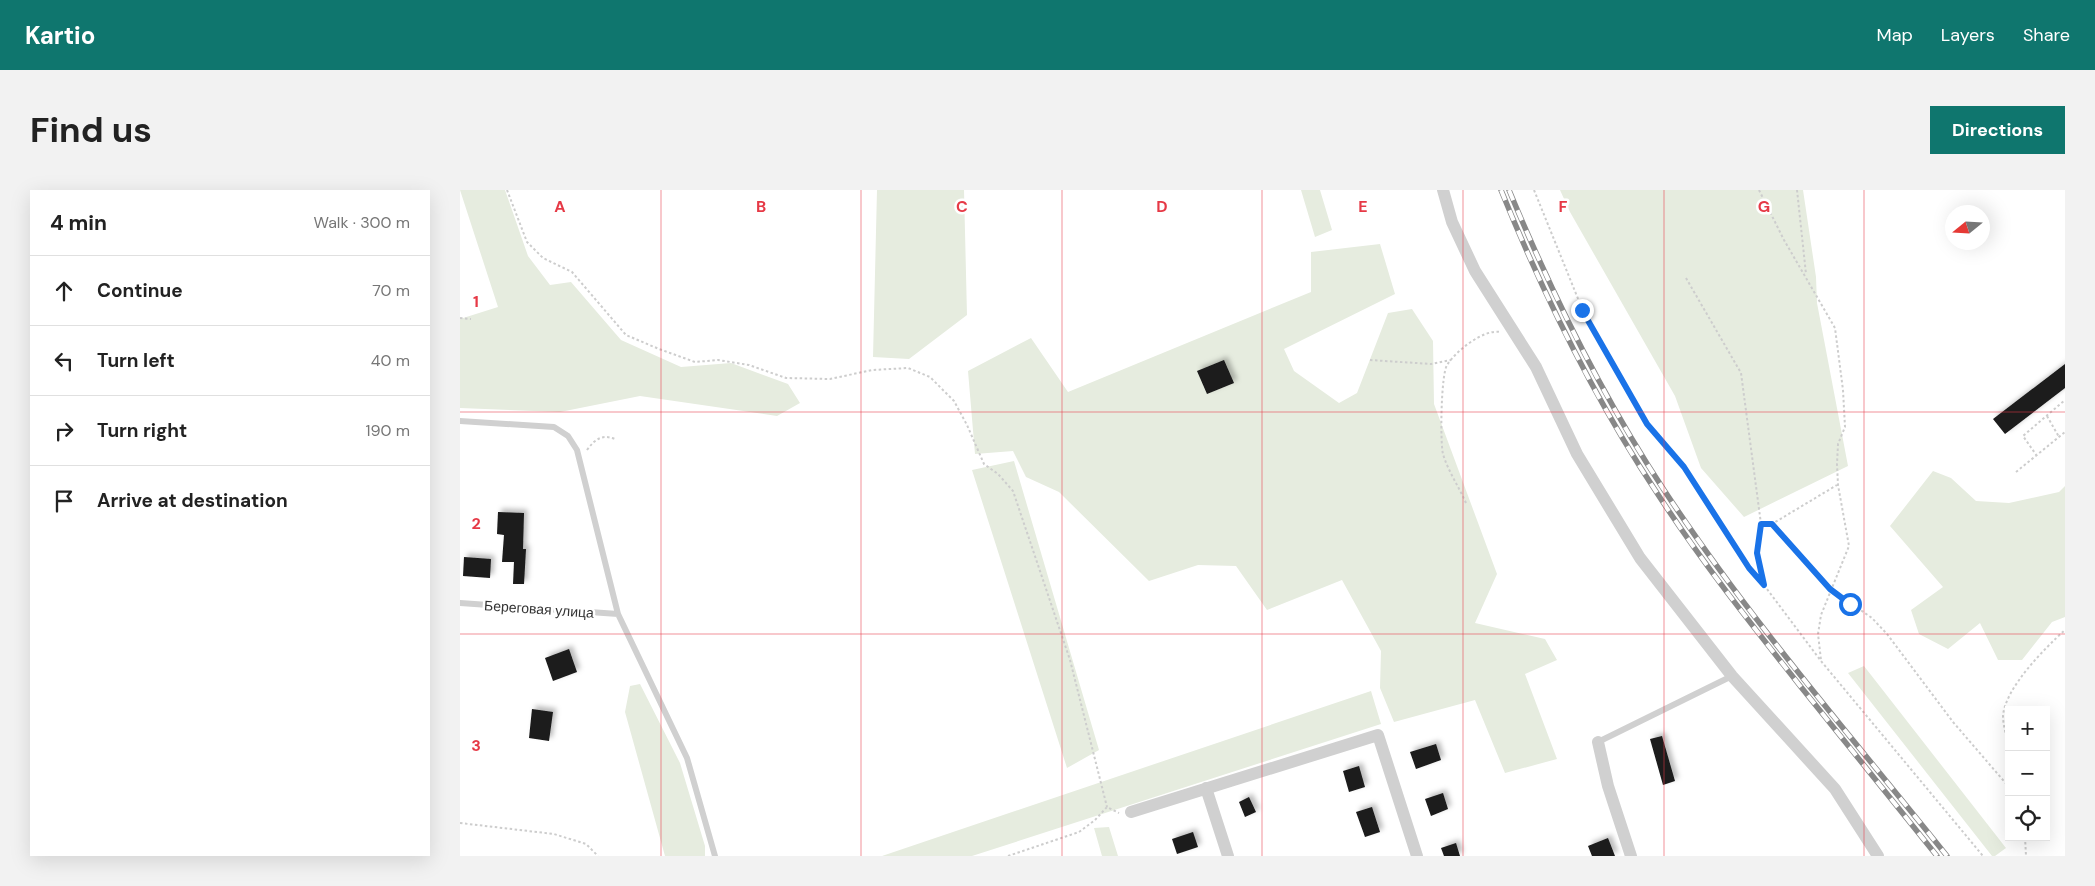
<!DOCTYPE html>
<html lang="en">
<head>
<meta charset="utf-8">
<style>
	body { margin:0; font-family:"DM Sans",sans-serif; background:#f2f2f2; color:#222 }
	.controls { position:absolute; right:15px; bottom:15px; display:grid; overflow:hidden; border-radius:0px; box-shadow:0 5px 20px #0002 }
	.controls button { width:45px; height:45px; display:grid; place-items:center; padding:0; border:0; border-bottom:1px solid #e0e0e0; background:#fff; color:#222; font:25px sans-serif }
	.compass { position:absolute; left:1485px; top:15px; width:45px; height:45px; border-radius:50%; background:#fff; box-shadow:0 5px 20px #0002; rotate:252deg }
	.stop { position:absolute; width:15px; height:15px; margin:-11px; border:4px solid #1a73e8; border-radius:50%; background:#fff }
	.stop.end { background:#1a73e8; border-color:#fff; box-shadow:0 1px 5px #0008 }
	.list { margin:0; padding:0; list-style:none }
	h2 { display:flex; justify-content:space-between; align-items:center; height:65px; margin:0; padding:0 20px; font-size:21px }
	h2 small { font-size:16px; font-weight:400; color:#767676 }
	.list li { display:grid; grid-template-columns:32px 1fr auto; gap:15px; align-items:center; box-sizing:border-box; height:70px; padding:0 20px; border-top:1px solid #e0e0e0 }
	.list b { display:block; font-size:19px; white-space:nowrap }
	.list em { font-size:16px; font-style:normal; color:#767676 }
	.icon { flex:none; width:28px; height:28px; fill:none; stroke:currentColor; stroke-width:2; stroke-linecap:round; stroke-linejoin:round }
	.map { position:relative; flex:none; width:1605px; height:666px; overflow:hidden; border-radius:0px }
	header { display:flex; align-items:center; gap:30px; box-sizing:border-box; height:70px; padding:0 25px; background:#0f766e; color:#fff }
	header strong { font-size:24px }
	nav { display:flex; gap:28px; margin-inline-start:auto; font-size:18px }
	.intro { display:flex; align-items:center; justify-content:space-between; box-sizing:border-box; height:120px; padding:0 30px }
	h1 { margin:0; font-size:35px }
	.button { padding:12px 22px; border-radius:0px; background:#0f766e; color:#fff; font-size:18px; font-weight:700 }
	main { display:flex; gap:30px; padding:0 30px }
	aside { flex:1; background:#fff; border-radius:0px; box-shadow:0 5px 20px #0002 }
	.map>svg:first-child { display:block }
	.green { fill:#e6ecdf }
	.building { fill:#1a1a1a; filter:url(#shadow) }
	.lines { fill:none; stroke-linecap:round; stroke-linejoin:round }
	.path { stroke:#cdcdcd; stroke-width:2; stroke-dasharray:2.5 2.5; stroke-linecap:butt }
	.service { stroke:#d0d0d0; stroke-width:6 }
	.minor { stroke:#d0d0d0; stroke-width:12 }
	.rail-casing { stroke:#888; stroke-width:5.5 }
	.rail { stroke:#fff; stroke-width:4; stroke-dasharray:11; stroke-linecap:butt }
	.route { stroke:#1a73e8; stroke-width:6 }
	.grid { fill:none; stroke:#e63946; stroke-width:1; stroke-opacity:0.55 }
	.labels { text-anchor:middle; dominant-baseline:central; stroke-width:5; stroke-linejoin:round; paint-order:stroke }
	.street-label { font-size:14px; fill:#333; stroke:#fff }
	.grid-label { font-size:16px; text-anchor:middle; font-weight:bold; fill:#e63946; stroke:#fff; stroke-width:5; stroke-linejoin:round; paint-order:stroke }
</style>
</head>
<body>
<header>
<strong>Kartio</strong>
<nav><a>Map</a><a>Layers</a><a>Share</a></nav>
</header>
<div class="intro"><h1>Find us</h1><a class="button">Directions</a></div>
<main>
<aside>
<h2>4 min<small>Walk · 300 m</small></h2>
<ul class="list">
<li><svg class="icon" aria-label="ahead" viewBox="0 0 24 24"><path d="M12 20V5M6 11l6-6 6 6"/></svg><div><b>Continue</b></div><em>70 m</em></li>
<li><svg class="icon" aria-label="left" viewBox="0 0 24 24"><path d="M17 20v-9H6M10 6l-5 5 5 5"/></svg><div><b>Turn left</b></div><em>40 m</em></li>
<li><svg class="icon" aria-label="right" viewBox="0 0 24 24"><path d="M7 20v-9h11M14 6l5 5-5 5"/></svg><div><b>Turn right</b></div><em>190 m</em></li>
<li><svg class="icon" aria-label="arrive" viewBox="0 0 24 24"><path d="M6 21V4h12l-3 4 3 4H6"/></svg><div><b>Arrive at destination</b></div></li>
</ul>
</aside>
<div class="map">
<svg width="1605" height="666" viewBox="0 0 1605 666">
	<defs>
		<filter id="shadow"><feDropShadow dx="3.5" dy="-3.5" stdDeviation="2.5" flood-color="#0004"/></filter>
	</defs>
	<rect width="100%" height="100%" fill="#fff"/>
	<!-- green -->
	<path class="green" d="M0,0H45L68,66L90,95L111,92L161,150L221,177L271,173L328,194L340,213L317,226L180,206L100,222L0,218V129L38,117Z
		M417,0H504L507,125L449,169L413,167Z
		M841,0H860L872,40L855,47Z
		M1100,0H1343L1356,87L1357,113L1388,276L1284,327L1241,278L1215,206L1110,22Z
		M920,54L935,104L824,159L834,181L879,213L897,203L928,123L952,119L973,151L974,214L1037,384L1015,433L1085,449L1097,470L1065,484L1097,569L1045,583L1015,510L934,532L920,498L921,461L882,390L807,420L776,376L738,375L689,391L599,302L566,287L553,261L515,264L508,181L571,148L608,202L851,102V62Z
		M554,271L639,560L607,578L512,280Z
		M1473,281L1491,288L1516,311L1549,313L1599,302L1605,296V427L1592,432L1562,470H1538L1520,433L1488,459L1459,444L1451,420L1483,397L1430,336Z
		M1404,476L1546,658L1535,666H1532L1388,483Z
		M180,494L220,573L245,656V666H205L165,522L170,496Z
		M911,501L921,534L512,666H422Z
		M649,637L658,666H642L634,638Z"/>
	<!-- building -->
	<path class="building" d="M764,170L774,193L747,204L737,181Z
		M1605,174V198L1545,244L1533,229Z
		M38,322L64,323L63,359H66L64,394H53L54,372H42L44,345L37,344Z
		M4,367L31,369L30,388L3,386Z
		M109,459L117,482L93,491L85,468Z
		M72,519L93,522L89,551L69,548Z
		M1202,546L1215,591L1203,595L1190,549Z
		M976,554L981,570L956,579L950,562Z
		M899,576L905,597L889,602L883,581Z
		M983,603L988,619L971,626L965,609Z
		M789,607L796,622L785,627L779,612Z
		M912,617L920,642L905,647L896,622Z
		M733,642L738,657L717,664L712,649Z
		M1148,648L1155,666H1132L1128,656Z
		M996,653L1000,666H984L981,658Z"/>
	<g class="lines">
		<!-- path -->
		<path class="path" d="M47,0L67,52L83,68L112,82L166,145L199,159L235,172L258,170L289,175L326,188L370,189L412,180L448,178L470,187L494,211L507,235L524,274L538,284L553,301L610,470L647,617
			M1074,0L1123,121L1187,234L1224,277L1289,378L1304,395L1361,471L1523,666
			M1299,0L1324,50L1375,138L1383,200L1385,237L1378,254L1377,274L1378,295L1389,356L1361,425L1358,444L1361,470
			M1337,0L1346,84
			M1226,88L1281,183L1301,334L1297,363L1304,393
			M0,128L11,129
			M910,170L971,174L991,170
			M1587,226L1599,247
			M127,260C135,249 142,244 155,249
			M1577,266L1563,246L1605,210
			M1556,282L1605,242
			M1006,313C999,297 988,281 983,264C980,252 981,185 987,175C996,161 1023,139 1040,142
			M1301,334H1312L1377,295
			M1312,334L1370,399L1412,428L1427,444L1493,532L1549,597
			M1549,557C1547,547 1543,536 1543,526C1545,498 1585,458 1605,440
			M0,633L94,644L126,654L138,666
			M1565,647L1566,666
			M548,666L619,642L635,630L647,617L659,623"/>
		<!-- service -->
		<path class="service" d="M0,231L94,237L108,246L117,260L158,424L227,568L255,666
			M0,413L158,424
			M1138,552L1272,486"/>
		<!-- minor -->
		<path class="minor" d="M983,0L992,32L1015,81L1076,177L1117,264L1180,368L1272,486L1375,599L1418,666
			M1138,552L1148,596L1171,666
			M746,598L768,666
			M671,622L918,545L957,666"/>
		<!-- rail casing -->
		<g class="rail-casing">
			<path id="rail" d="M1041,0C1084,106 1134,208 1197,303C1241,371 1291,434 1341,497C1386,553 1432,610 1477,666
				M1049,0C1092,104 1142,206 1204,300C1289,429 1391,546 1487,666"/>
		</g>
		<!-- rail -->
		<use href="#rail" class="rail"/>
	</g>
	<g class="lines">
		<!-- route -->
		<path class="route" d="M1122,120L1187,234L1224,277L1289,378L1304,395L1297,363L1301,334H1312L1370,399L1390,414"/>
	</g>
	<!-- grid -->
	<path class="grid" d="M201,0V666M401,0V666M602,0V666M802,0V666M1003,0V666M1204,0V666M1404,0V666M0,222H1605M0,444H1605"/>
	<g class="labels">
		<!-- street labels -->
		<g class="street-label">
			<text transform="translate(79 419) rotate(4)">Береговая улица</text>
		</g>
	</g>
	<g class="grid-label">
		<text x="100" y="22">A</text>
		<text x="301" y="22">B</text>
		<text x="502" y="22">C</text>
		<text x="702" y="22">D</text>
		<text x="903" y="22">E</text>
		<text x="1103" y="22">F</text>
		<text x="1304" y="22">G</text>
		<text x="16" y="117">1</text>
		<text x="16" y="339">2</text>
		<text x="16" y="561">3</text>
	</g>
</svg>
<div class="controls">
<button>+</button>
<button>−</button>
<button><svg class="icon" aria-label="locate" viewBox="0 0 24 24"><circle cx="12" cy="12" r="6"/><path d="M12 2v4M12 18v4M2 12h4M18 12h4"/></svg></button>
</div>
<svg class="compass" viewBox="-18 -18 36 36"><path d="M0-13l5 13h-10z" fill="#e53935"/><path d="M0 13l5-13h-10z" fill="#767676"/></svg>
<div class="stop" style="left:1390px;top:414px"></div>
<div class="stop end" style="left:1122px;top:120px"></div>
</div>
</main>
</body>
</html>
